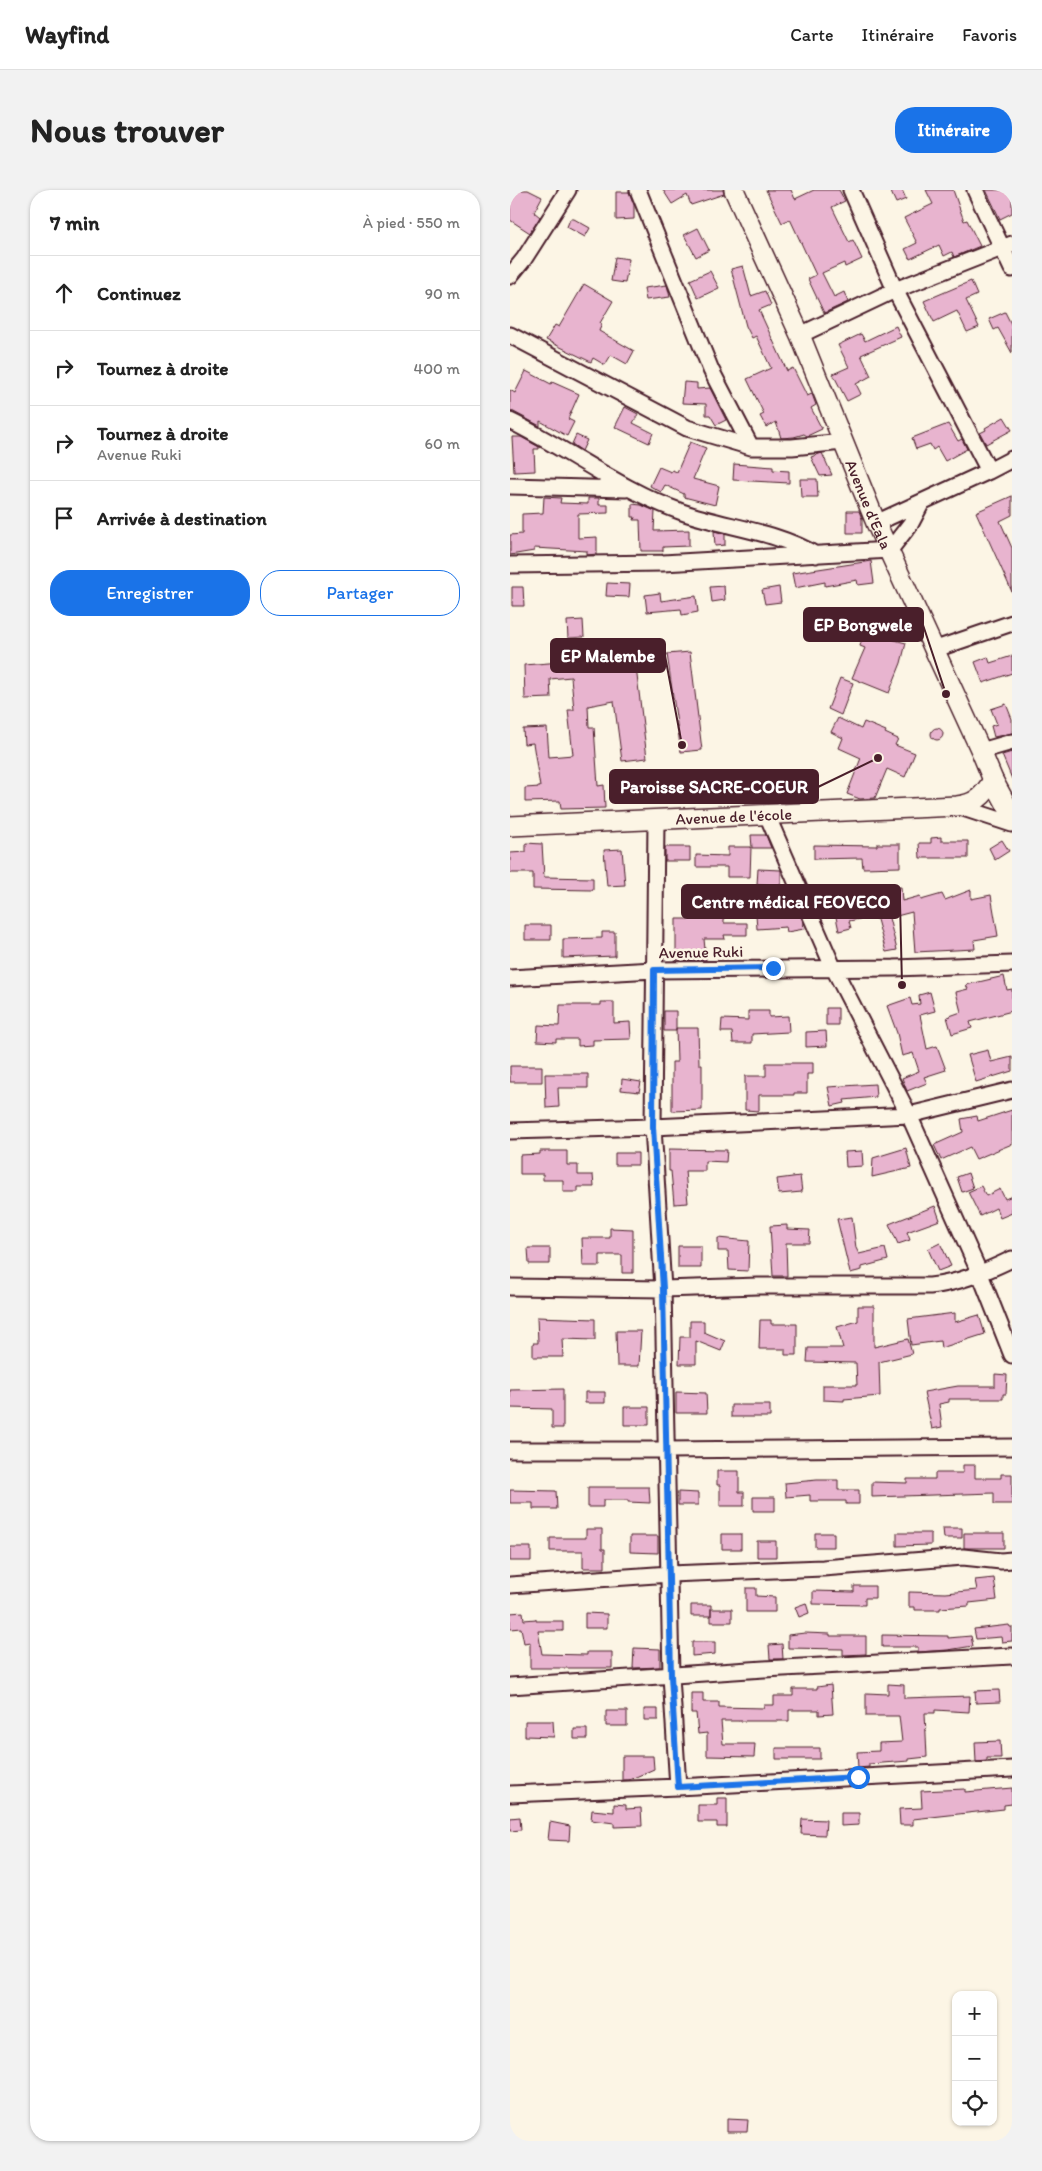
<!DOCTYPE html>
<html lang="fr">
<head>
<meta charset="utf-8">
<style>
	body { margin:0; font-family:Itim,sans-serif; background:#f2f2f2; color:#222 }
	.controls { position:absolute; right:15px; bottom:15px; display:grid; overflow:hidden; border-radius:10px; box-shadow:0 1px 4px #0004 }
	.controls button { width:45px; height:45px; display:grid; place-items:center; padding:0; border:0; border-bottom:1px solid #e0e0e0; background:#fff; color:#222; font:25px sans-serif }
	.stop { position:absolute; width:15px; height:15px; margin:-11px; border:4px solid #1a73e8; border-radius:50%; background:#fff }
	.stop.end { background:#1a73e8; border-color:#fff; box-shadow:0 1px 5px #0008 }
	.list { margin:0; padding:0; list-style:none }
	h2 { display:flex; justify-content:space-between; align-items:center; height:65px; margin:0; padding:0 20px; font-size:21px }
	h2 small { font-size:16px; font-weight:400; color:#767676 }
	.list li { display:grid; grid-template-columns:32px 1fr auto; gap:15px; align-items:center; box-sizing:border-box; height:75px; padding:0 20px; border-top:1px solid #e0e0e0 }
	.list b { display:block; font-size:19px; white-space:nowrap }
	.list p { margin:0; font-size:16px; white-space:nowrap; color:#767676 }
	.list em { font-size:16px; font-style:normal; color:#767676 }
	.actions { display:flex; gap:10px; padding:15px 20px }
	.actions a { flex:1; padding:11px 0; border:1px solid #1a73e8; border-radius:20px; text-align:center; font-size:18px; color:#1a73e8 }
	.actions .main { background:#1a73e8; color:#fff }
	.icon { flex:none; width:28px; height:28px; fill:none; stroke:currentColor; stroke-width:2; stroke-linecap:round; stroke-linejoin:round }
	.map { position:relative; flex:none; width:502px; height:1951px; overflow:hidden; border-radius:20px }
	header { display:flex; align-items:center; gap:30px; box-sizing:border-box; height:70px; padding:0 25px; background:#fff; border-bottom:1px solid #e0e0e0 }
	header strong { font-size:24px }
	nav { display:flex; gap:28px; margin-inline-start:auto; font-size:18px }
	.intro { display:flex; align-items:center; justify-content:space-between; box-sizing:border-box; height:120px; padding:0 30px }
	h1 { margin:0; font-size:35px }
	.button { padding:12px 22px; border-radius:20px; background:#1a73e8; color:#fff; font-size:18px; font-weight:700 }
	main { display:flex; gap:30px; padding:0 30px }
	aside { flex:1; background:#fff; border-radius:20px; box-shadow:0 1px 4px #0004 }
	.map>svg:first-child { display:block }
	.building { fill:#e8b4cf; stroke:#4a1f2b }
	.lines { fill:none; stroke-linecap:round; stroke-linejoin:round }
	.minor-casing { stroke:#4a1f2b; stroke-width:19 }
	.tertiary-casing { stroke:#4a1f2b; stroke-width:22 }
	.minor { stroke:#fcf5e5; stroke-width:15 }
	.tertiary { stroke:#fcf5e5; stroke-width:19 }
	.route { stroke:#1a73e8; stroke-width:6 }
	.labels { text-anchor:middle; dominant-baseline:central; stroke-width:5; stroke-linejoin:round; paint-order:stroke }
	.street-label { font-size:16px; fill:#4a1f2b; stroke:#fcf5e5 }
	.leader { fill:none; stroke:#4a1f2b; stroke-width:2 }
	.callout-dot { fill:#4a1f2b; stroke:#fcf5e5; stroke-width:2 }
	.callout { fill:#4a1f2b; stroke:#4a1f2b; stroke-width:2 }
	.callout-label { font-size:18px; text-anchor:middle; font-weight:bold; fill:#fff }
</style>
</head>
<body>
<header>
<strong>Wayfind</strong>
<nav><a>Carte</a><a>Itinéraire</a><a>Favoris</a></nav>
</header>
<div class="intro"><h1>Nous trouver</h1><a class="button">Itinéraire</a></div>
<main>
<aside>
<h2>7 min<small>À pied · 550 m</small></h2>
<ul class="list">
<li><svg class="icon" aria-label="ahead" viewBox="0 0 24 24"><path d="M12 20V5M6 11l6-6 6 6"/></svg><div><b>Continuez</b></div><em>90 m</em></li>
<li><svg class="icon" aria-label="right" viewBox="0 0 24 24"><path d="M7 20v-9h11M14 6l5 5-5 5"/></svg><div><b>Tournez à droite</b></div><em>400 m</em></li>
<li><svg class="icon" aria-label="right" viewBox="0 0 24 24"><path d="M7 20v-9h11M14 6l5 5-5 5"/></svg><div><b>Tournez à droite</b><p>Avenue Ruki</p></div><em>60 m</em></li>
<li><svg class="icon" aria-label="arrive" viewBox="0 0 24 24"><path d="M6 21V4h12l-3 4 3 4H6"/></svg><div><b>Arrivée à destination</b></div></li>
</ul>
<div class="actions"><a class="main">Enregistrer</a><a>Partager</a></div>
</aside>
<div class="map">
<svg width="502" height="1951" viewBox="0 0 502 1951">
	<rect width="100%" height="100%" fill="#fcf5e5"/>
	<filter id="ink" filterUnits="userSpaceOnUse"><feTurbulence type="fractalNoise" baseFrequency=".02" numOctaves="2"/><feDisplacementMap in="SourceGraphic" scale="10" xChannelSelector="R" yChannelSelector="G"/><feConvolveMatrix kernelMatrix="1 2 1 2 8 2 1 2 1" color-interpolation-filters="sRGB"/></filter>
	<g filter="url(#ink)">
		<!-- building -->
		<path class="building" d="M0,0H18L32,7L24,22L30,27L20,43L0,30Z
			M153,0H213L214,4L181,15L177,5L162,14Z
			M256,0H281L285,9L304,0H329L335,11L322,17L339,52L343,50L352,69L335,77L334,73L312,83L324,107L334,102L338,112L314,123L298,89L306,85L280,29L272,33Z
			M380,0H392L396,9L386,13Z
			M416,0H443L454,31L457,30L470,56L444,67L442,62L434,66L429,55L400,69L395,59L407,53L394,28L423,14Z
			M476,0H502V23L490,29Z
			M106,2H119L124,15V29L106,30Z
			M60,29H64L80,38L75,47L57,37Z
			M188,38L199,60L186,67L174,45Z
			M105,67L119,69L115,93L101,91Z
			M233,76L241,106L255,101L261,115L249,120L277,181L283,178L297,206L302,204L306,215L301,218L312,239L297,246L294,244L284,247L271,248L266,232L256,237L250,226L254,224L237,189L261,178L246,146L242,148L236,136L221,79Z
			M200,81L209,98L188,108L180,90Z
			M461,91L467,105L456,110L469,137L457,142L447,121L424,132L414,111Z
			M74,94L103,111L90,133L92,134L89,141L124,161L117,174L101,165L95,175L83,168L81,172L36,150L45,135L49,137Z
			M157,95L160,107L136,110L134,98Z
			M495,122L502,136V163L488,138L484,140L479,129Z
			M386,136L391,147L351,165L361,186L346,194L351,204L337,211L323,184L339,177L328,155L351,144L355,151Z
			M16,181L41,194L42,192L69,204L58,229L64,232L57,246L30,231V236L0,220V200L5,203Z
			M174,192L187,193V199L200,198L216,230L206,235L200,225H196V214L172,213Z
			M115,217L128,224L123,233L143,243L139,253L105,237Z
			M494,227L502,240L476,254L470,243L476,240L475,238Z
			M438,234L448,251L452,249L457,259L435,271L427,257L423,260L420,254L406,259L402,248Z
			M66,245L77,250L72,261L62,254Z
			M2,247H11L29,257V259H24L25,281L4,282Z
			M180,252L196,258L183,289L209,296L205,315L174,307V304L155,295L151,302L140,296L149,277L161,282L162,280L167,282Z
			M312,263L322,285L310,286L301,267Z
			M224,274L263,277V280L279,281V293L223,290Z
			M290,289H307L308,307H291Z
			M502,306V325L490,331L502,358V402L466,322Z
			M34,307L51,308L50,313L78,314V308H89V315H98V323L68,324V348L87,347V364L77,365V361L24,358V361L0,365V345L12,344V324L33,323Z
			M122,314L131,315L145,321L144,341L179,340V356L153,357V361H131L130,330H124L125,327H122Z
			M337,321H349L352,329V343H337Z
			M204,341L215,344V355L205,356Z
			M361,371L364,393L348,395L347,390L315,396V392L285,398L282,383Z
			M97,393L120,394L119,407L96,406Z
			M214,396L215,410L202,412L200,397Z
			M2,397H13L14,416H2Z
			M269,397L271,412L255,414L252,400Z
			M150,403L151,411L186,406L188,422L172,425L171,419L137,422L135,405Z
			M73,430L74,447L58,448L57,431Z
			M354,442L396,453L391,473L379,503L342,488L355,458L350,456Z
			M124,461L137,568L112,571L104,511L78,516L79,537H84L88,596L94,595L95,618L51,619L50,611L15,612V598L30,597L23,553L14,554L13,539L37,538L39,567L63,565L58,520H64L61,487L40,489L41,508L15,509L14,475L51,472V475L100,470L99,464Z
			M180,462L192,560L171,562L157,464Z
			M502,466V483L473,493L465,472L478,467L480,473Z
			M330,488L343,493L331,525L318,519Z
			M496,514L502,529V543L484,547L481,536L487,534L481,519Z
			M328,528L351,539L354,532L376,541L375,543L388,549L385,555L405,563L395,587L377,579L365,608L350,609L337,604L351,568L329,558L333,548L321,542Z
			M421 544a6 6 0 1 1 12 0a6 6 0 1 1-12 0Z
			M502,562V589L492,565Z
			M241,645H256L261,658H242Z
			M431,647V651H458V668H410L409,653H421V648Z
			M492,650L499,661L485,670L479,658Z
			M16,653L32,654L34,687L83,688V700L23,699V683H0V663L16,662Z
			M367,654H390V677L353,678L352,668L304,669V655L367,656Z
			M155,657H180V671H155Z
			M218,657H241L240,687H217V677H186V665L218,666Z
			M112,659L115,695L97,696L94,660Z
			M248,679L271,680V695L247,694Z
			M391,697L392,711L410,706L411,710L432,704L435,710L461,700V709L481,705L488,746L464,750L465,759L405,762L402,722L379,728L387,760L376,762L366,726L339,731L341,738L329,741L323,713L351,709L352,717L382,710L380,698Z
			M284,710L293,732L294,739L277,742L276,737L247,739L246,724L275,722L273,711Z
			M194,712H208V728H214V733H237V745H214L215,749H194L196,770H166V729H194Z
			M15,735H41V750H15Z
			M92,742H105V766L53,768V749L92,748Z
			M494,786L497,800L502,799V821L460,832L462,838L442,844L437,827L451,822L446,802L458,799L456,795Z
			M420,802L425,821L410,825L417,859L427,856L436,880L414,887L417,893L397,901L392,888L409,881L403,863L392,866L387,843L377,816L400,808L402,815L410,814L409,805Z
			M91,812H104V833L120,832L121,849L83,850V855L68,856V849H46V852L27,851L28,835L49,836L50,815H91Z
			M316,818H328V835H316Z
			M154,821H166V841H154Z
			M238,821H259V827L278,826L279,842L242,844V853H223L222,842H211L212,829L238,830Z
			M166,838H188L189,874H192V920L162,921V872H167Z
			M316,841L317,856L296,857V842Z
			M478,860L481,872L502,867V881L466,892L458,865Z
			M256,873H303V884H297V903H284V905H249V921L235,920V886H256Z
			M0,876H32V892H0Z
			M35,884H78V898H48L49,917L36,918Z
			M112,889L131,892L129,902L111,900Z
			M365,894L366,907L334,910L335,913L322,916L318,897Z
			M502,920V954L466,969L460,957L431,970L424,955L453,942L451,929L467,926L468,931Z
			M396,958L401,978L362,987L363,968Z
			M159,959L217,960L216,972L195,971V981H175L178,1013L164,1014L161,981H159Z
			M30,961H57V975H68V985H83L84,997H68V1002H53V990H33V984H10V965L30,964Z
			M352,961L353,976L336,977L335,962Z
			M105,963H128V975H105Z
			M458,983L463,998L452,1002L447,987Z
			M290,986L292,1002L269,1004L267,989Z
			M471,996L476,1006L490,999L495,1009L502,1006V1023L490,1028L486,1018L470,1026L458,1002Z
			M425,1016L430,1030L397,1042L400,1050L388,1054L379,1034Z
			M342,1027L346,1058L349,1064L375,1058L378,1070L352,1077V1080L340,1083L327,1029Z
			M277,1035V1039L300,1040L299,1053H276L277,1086H263L260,1036Z
			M100,1038L123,1039V1083H112V1065H90V1076H73L72,1048H100Z
			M208,1048L239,1051L238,1081L219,1080L218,1061H208Z
			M430,1053L441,1076L428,1081L418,1059Z
			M168,1056H191V1078H168Z
			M18,1058H40V1074H19Z
			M348,1116H364V1157L398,1149L402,1164L369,1172L370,1206L334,1209V1211L313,1210V1195H347L346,1173L297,1172L298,1158H333L327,1137L348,1131Z
			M445,1123V1132L469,1125L475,1144L431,1158L430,1151L401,1155L398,1129Z
			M27,1127L85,1129V1150L52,1149L53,1167H23V1153H28Z
			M250,1130H261V1134H287V1165H275V1159H249Z
			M180,1131H194V1142L215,1151L211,1161L186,1151V1174H169L170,1147H180Z
			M106,1141H131L129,1176H107Z
			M485,1184L497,1185L496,1204H493V1209H439V1212L429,1214L432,1237L422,1239L414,1202L448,1196H485Z
			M53,1199V1238H42V1219L0,1218V1200Z
			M75,1202H95V1213H75Z
			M166,1202L196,1203L197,1223H166Z
			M221,1215H260V1227H221Z
			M114,1217H139V1235H114Z
			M453,1275H465V1288H491V1284H502V1314H484V1303L362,1307V1292L397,1293V1289H425V1283H453Z
			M207,1281H229V1302H234V1316H210V1295H207Z
			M307,1290H328V1300H349V1314H336V1311H300V1305L276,1307L275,1293Z
			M78,1297H139L140,1313L118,1312V1310H93V1317H78Z
			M0,1300L46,1301L47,1319H23V1313H0Z
			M168,1302L188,1303V1315H168Z
			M243,1307H265V1321H243Z
			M433,1338H452V1348H434Z
			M76,1339H92V1359H95V1378H73V1361H40V1348H76Z
			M305,1343H324V1357H305Z
			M387,1343H421V1355L387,1356Z
			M454,1343H494V1358H454Z
			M212,1344H231V1359H212Z
			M120,1346H148V1363L120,1362Z
			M247,1351H266V1367H247Z
			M0,1357H21V1371H0Z
			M484,1388L487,1410L459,1413V1416L430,1418V1420H405V1417H399V1402L436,1403L467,1400L465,1390Z
			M344,1396H365V1408H355V1415L303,1414V1401L344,1402Z
			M236,1398H246V1406L265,1407V1422H236Z
			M296,1413L299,1423L289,1427L285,1417Z
			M181,1415H201V1426H181Z
			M201,1419H222V1432H201Z
			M13,1422L14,1430L26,1429V1431H53V1441H28L32,1464L77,1465V1462H102V1478H20V1452L14,1453L11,1438L0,1439V1423Z
			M75,1423L97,1424V1438H75Z
			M499,1435L500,1437H502V1451L492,1452L491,1447L466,1449L464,1439Z
			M295,1443L320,1444V1446H356V1464L333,1465V1459L278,1458V1445Z
			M372,1445L438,1446V1448L461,1446L463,1456L438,1460L408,1462V1457H372Z
			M182,1452H205V1464L182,1466Z
			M272,1454L273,1469H260L259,1455Z
			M124,1458L150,1459V1477L123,1478Z
			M378,1494L394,1495V1508L460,1506L459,1522L425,1520V1523H415L417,1567L399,1569V1571L359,1574V1577L348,1578L347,1562L369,1561V1553L392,1552L389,1526H356V1503L378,1504Z
			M321,1495L323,1524L309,1525V1520H279V1531H211L213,1554H245L244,1567L197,1566V1543L188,1544L186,1523H181V1503H193V1512H209V1517L254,1518V1515H264V1506H283V1499H307V1497Z
			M489,1500L490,1512L466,1513L465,1501Z
			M134,1519H148V1530H134Z
			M96,1521H117V1536H96Z
			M15,1531H43L44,1547L15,1546Z
			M64,1539H77V1549H64Z
			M490,1551L491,1568H477V1571L466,1572L465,1552Z
			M266,1558H310V1569H266Z
			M112,1566H143L144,1579L119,1590H112Z
			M502,1598V1614L494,1615V1619L403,1629V1635H390L389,1619L412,1618L411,1601L455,1599V1602Z
			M207,1608H217V1637H207V1632H188V1615H207Z
			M104,1614L116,1615V1619L131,1618L132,1636L104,1637V1633L81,1630L82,1620L104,1622Z
			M331,1623H349V1635L331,1636Z
			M10,1627L11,1640L0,1641V1628Z
			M292,1629L316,1630L315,1645L291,1644Z
			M40,1632L60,1636L59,1651L38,1650Z
			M217,1929L238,1930L237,1942H217Z"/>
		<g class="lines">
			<!-- minor casing -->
			<g class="minor-casing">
				<path id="minor" d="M128,0L201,180L241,257
					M341,0L385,100L479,281
					M465,0L502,79
					M0,86L14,69L58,0
					M0,145L177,238L241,257H282L333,252
					M290,145L385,100L502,54
					M0,231C58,259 110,300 172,322C214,337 267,341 306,365
					M0,296L116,299
					M366,333L479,281L502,269
					M0,375L153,373L380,360L401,333L412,312
					M423,460L502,433
					M471,561L502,552
					M447,616L502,634
					M257,625L323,777L399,925L470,1084L502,1165
					M146,630L143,937L153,1099L161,1486L168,1597
					M0,788L144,780L384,778L502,774
					M0,941L143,937L399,925L502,900
					M0,1097L153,1099L248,1096H420C449,1093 475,1082 502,1069
					M0,1260H156L502,1257
					M0,1395L160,1384L313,1378L453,1367L491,1371L502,1370
					M0,1496L254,1479L502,1466
					M0,1604L168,1597L502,1579"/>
			</g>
			<!-- tertiary casing -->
			<g class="tertiary-casing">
				<g id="tertiary">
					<path id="s1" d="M224,0L290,145L366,333L471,561L483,590L502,625"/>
					<path id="s2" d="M0,636L447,616C465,614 474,606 483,590"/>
				</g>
			</g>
			<!-- minor -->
			<use href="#minor" class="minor"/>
			<!-- tertiary -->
			<use href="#tertiary" class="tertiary"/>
		</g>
	</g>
	<g class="lines" filter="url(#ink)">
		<!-- route -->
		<path class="route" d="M263,778L144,780L143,937L153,1099L161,1486L168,1597L348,1587"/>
	</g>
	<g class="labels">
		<!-- street labels -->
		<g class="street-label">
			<text stroke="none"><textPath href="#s1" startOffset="342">Avenue d'Eala</textPath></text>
			<text stroke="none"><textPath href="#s2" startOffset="224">Avenue de l'école</textPath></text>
			<text transform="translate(191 762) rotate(-1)">Avenue Ruki</text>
		</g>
	</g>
	<!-- callouts -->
	<path class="leader" d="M436 504L413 435M172 555L155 466M368 568L308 597M392 795L390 711"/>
	<g class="callout-dot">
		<circle cx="436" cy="504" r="5"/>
		<circle cx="172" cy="555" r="5"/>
		<circle cx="368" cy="568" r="5"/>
		<circle cx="392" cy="795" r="5"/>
	</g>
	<g class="callout">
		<rect x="294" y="418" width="119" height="33" rx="5"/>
		<rect x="41" y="449" width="114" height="33" rx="5"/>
		<rect x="100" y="580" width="208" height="33" rx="5"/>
		<rect x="172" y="695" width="218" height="33" rx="5"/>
	</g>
	<g class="callout-label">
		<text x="353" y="441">EP Bongwele</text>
		<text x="98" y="472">EP Malembe</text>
		<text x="204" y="603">Paroisse SACRE-COEUR</text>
		<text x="281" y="718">Centre médical FEOVECO</text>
	</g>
</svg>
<div class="controls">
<button>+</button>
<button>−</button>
<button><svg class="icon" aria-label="locate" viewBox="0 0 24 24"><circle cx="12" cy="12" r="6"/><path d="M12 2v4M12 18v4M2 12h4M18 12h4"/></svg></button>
</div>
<div class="stop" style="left:348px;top:1587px"></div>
<div class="stop end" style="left:263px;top:778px"></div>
</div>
</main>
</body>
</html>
